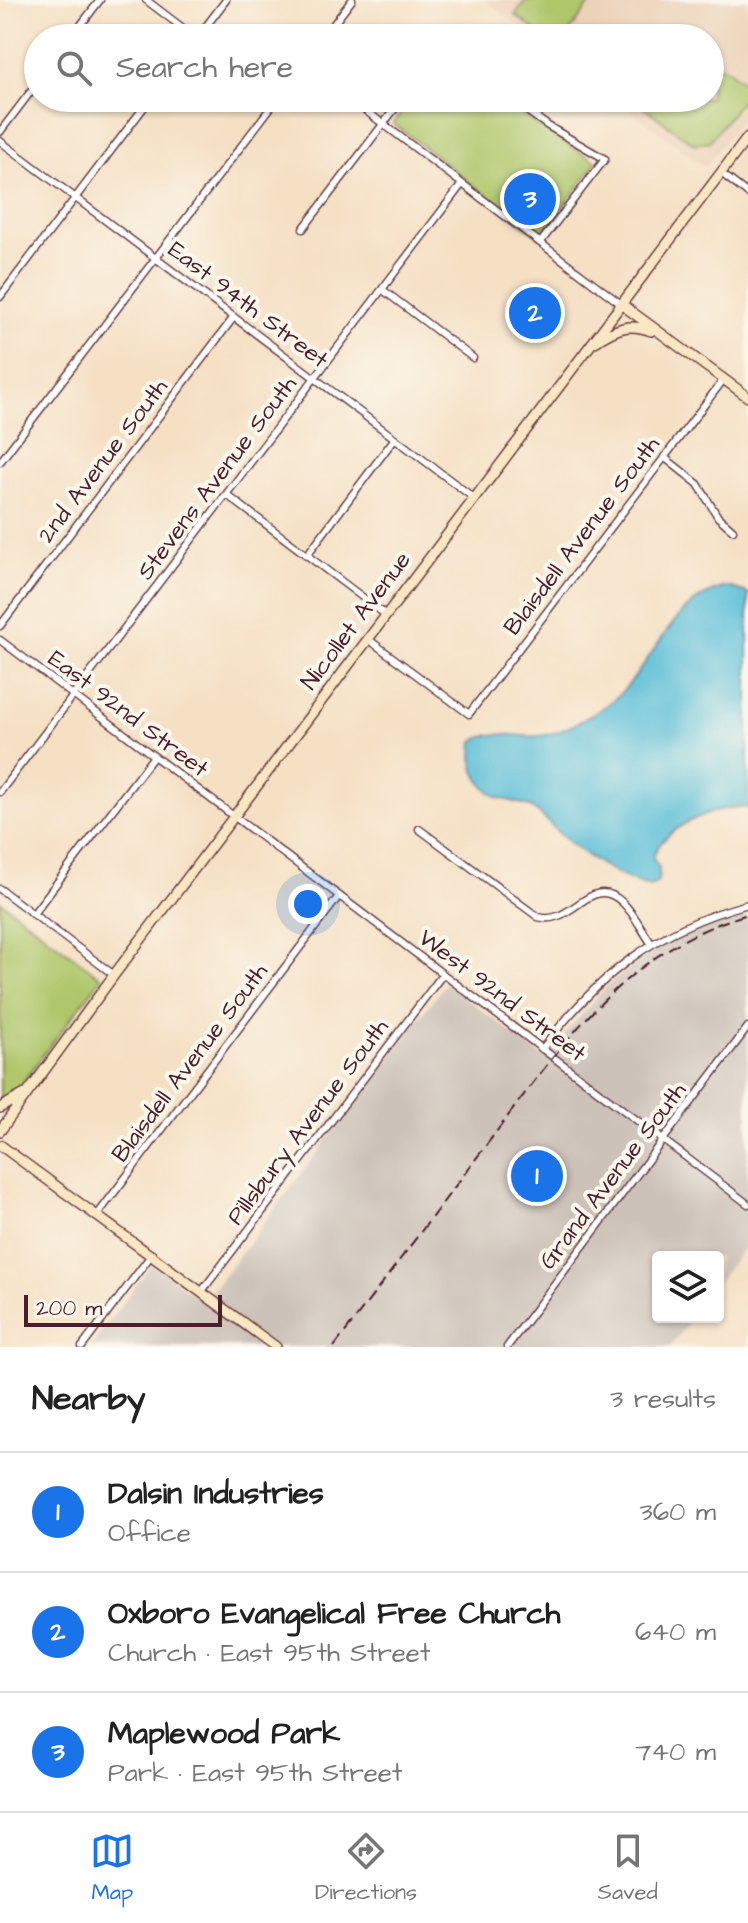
<!DOCTYPE html>
<html lang="en">
<head>
<meta charset="utf-8">
<style>
	body { margin:0; font-family:"Architects Daughter",sans-serif; background:#f6f6f6; color:#222 }
	.controls { position:absolute; right:24px; bottom:24px; display:grid; overflow:hidden; border-radius:8px; box-shadow:0 2px 6px #0004 }
	.controls button { width:72px; height:72px; display:grid; place-items:center; padding:0; border:0; border-bottom:2px solid #e0e0e0; background:#fff; color:#222; font:40px sans-serif }
	.scale { position:absolute; left:24px; bottom:20px; width:198px; box-sizing:border-box; padding-left:8px; border:4px solid #4a1f2b; border-top:0; font-size:22px; line-height:28px; white-space:nowrap; color:#4a1f2b; -webkit-text-stroke:6px #fbf7ec; paint-order:stroke }
	.you { position:absolute; left:308px; top:904px; width:28px; height:28px; margin:-20px; border:6px solid #fff; border-radius:50%; background:#1a73e8; box-shadow:0 0 0 12px #1a73e833 }
	.badge { display:grid; place-items:center; width:52px; height:52px; border-radius:50%; background:#1a73e8; color:#fff; font-size:26px; font-weight:700 }
	.pin { position:absolute; translate:-50% -50%; border:4px solid #fff; box-shadow:0 2px 8px #0006 }
	.list { margin:0; padding:0; list-style:none }
	h2 { display:flex; justify-content:space-between; align-items:center; height:104px; margin:0; padding:0 32px; font-size:34px }
	h2 small { font-size:26px; font-weight:400; color:#767676 }
	.list li { display:grid; grid-template-columns:52px 1fr auto; gap:24px; align-items:center; box-sizing:border-box; height:120px; padding:0 32px; border-top:2px solid #e0e0e0 }
	.list b { display:block; font-size:30px; white-space:nowrap }
	.list p { margin:0; font-size:26px; white-space:nowrap; color:#767676 }
	.list em { font-size:26px; font-style:normal; color:#767676 }
	.icon { flex:none; width:44px; height:44px; fill:none; stroke:currentColor; stroke-width:2; stroke-linecap:round; stroke-linejoin:round }
	.map { position:relative; flex:none; width:748px; height:1347px; overflow:hidden }
	.search { position:absolute; background:#fff; box-shadow:0 2px 6px #0004; left:24px; right:24px; top:24px; height:88px; display:flex; align-items:center; gap:20px; box-sizing:border-box; padding:0 28px; border-radius:44px; color:#767676; font-size:30px }
	.sheet { height:464px; background:#fff }
	nav { display:flex; justify-content:space-around; align-items:center; box-sizing:border-box; height:112px; border-top:2px solid #e0e0e0; background:#fff; font-size:22px; color:#767676 }
	nav a { display:grid; justify-items:center; gap:4px }
	nav .on { color:#1a73e8 }
	.map>svg:first-child { display:block }
	.built { fill:#ecd2b8 }
	.industrial { fill:#cdc2b9 }
	.green { fill:#afc66b; stroke:#7c724b; stroke-width:2 }
	.water { fill:#59bdd7; stroke:#526e81; stroke-width:2 }
	.lines { fill:none; stroke-linecap:round; stroke-linejoin:round }
	.street-casing { stroke:#643c42; stroke-width:9 }
	.secondary-casing { stroke:#643c42; stroke-width:12 }
	.street { stroke:#fff; stroke-width:6 }
	.secondary { stroke:#f9e7c3; stroke-width:9 }
	.rail { stroke:#4a1f2b; stroke-width:2; stroke-dasharray:12 6; stroke-linecap:butt }
	.labels { text-anchor:middle; dominant-baseline:central; stroke-width:8; stroke-linejoin:round; paint-order:stroke }
	.street-label { font-size:24px; fill:#4a1f2b; stroke:#fbf7ec }
</style>
</head>
<body>
<div class="map">
<svg width="748" height="1347" viewBox="0 0 748 1347">
	<rect width="100%" height="100%" fill="#fbf7ec"/>
	<filter id="ink" filterUnits="userSpaceOnUse"><feTurbulence type="fractalNoise" baseFrequency=".0125" numOctaves="2"/><feDisplacementMap in="SourceGraphic" scale="16" xChannelSelector="R" yChannelSelector="G"/><feConvolveMatrix kernelMatrix="1 2 1 2 8 2 1 2 1" color-interpolation-filters="sRGB"/></filter>
	<filter id="wash" filterUnits="userSpaceOnUse"><feTurbulence type="fractalNoise" baseFrequency=".006" numOctaves="4" result="noise"/><feDisplacementMap in="SourceGraphic" scale="32" xChannelSelector="R" yChannelSelector="G"/><feGaussianBlur stdDeviation="1.8" result="paint"/><feColorMatrix in="noise" values="0 0 0 0 0 0 0 0 0 0 0 0 0 0 0 0 0 1.4 0 .05"/><feComposite in="paint" operator="in"/></filter>
	<g filter="url(#wash)">
		<rect width="100%" height="100%" fill="#f5e0c4"/>
		<!-- built -->
		<path class="built" d="M485,0H748V110L705,167L615,98H710V38H535Z"/>
		<!-- industrial -->
		<path class="industrial" d="M748,917V1242L718,1282V1257H658V1317H692L670,1347H90L152,1264L204,1302L446,983L544,1058L607,986L647,955L686,930L719,919Z"/>
		<!-- green -->
		<path class="green" d="M526,0H584L590,4L565,38H546L515,15Z
			M710,63L726,68L748,86V92L710,141L694,144L632,99L710,98Z
			M413,98H502L540,127L597,162L540,237L393,123Z
			M0,901L102,978L18,1088L0,1100Z"/>
		<!-- water -->
		<path class="water" d="M727,587L748,593V808C719,803 659,828 653,859L659,867L658,882L650,886C619,879 585,856 561,835C551,826 540,811 528,806C507,797 498,804 481,782C471,768 473,758 474,741C497,728 515,738 539,736C561,734 589,717 607,705C654,670 667,600 727,587Z"/>
	</g>
	<g filter="url(#ink)">
		<g class="lines">
			<!-- street casing -->
			<g class="street-casing">
				<path id="street" d="M146,0L196,38
					M71,38L100,0
					M197,38L226,0
					M323,38L352,0
					M349,98L621,304
					M509,98L548,126L605,159L540,243
					M0,132L38,82
					M0,141L474,498
					M721,173L748,194
					M303,229L403,98
					M383,290L473,358
					M0,297L151,98
					M664,457L698,484L718,517L733,530
					M0,462L278,98
					M227,495L386,615
					M307,555L395,438
					M0,626L234,317
					M368,639L469,714L724,379
					M0,640L748,1204
					M0,792L462,184
					M419,829L538,917C573,927 590,872 622,902C634,913 642,930 651,943
					M0,889L114,975
					M33,914L154,756
					M542,1049C598,975 657,928 748,904
					M98,1214L339,896
					M202,1291L443,974
					M82,1347L152,1254
					M507,1347L748,1027"/>
			</g>
			<!-- secondary casing -->
			<g class="secondary-casing">
				<path id="secondary" d="M621,304L748,397
					M595,342C615,329 628,322 651,331
					M0,1108L25,1094
					M0,1131L114,975L748,137
					M0,1145L276,1347"/>
			</g>
			<!-- street -->
			<use href="#street" class="street"/>
			<!-- secondary -->
			<use href="#secondary" class="secondary"/>
			<!-- rail -->
			<path class="rail" d="M334,1347C383,1282 432,1217 481,1152C557,1052 621,950 748,914"/>
		</g>
	</g>
	<g class="labels">
		<!-- street labels -->
		<g class="street-label">
			<text transform="translate(248 305) rotate(37)">East 94th Street</text>
			<text transform="translate(103 461) rotate(-53)">2nd Avenue South</text>
			<text transform="translate(217 478) rotate(-53)">Stevens Avenue South</text>
			<text transform="translate(582 536) rotate(-53)">Blaisdell Avenue South</text>
			<text transform="translate(356 621) rotate(-53)">Nicollet Avenue</text>
			<text transform="translate(128 714) rotate(37)">East 92nd Street</text>
			<text transform="translate(502 996) rotate(37)">West 92nd Street</text>
			<text transform="translate(190 1063) rotate(-53)">Blaisdell Avenue South</text>
			<text transform="translate(308 1122) rotate(-53)">Pillsbury Avenue South</text>
			<text transform="translate(613 1176) rotate(-53)">Grand Avenue South</text>
		</g>
	</g>
</svg>
<div class="controls">
<button><svg class="icon" aria-label="layers" viewBox="0 0 24 24"><path d="M12 4l9 5-9 5-9-5zM3 14l9 5 9-5"/></svg></button>
</div>
<div class="scale">200 m</div>
<div class="you"></div>
<div class="pin badge" style="left:537px;top:1176px">1</div>
<div class="pin badge" style="left:535px;top:313px">2</div>
<div class="pin badge" style="left:530px;top:199px">3</div>
<div class="search"><svg class="icon" aria-label="search" viewBox="0 0 24 24"><circle cx="10" cy="10" r="6"/><path d="M15 15l6 6"/></svg>Search here</div>
</div>
<section class="sheet">
<h2>Nearby<small>3 results</small></h2>
<ul class="list">
<li><span class="badge">1</span><div><b>Dalsin Industries</b><p>Office</p></div><em>360 m</em></li>
<li><span class="badge">2</span><div><b>Oxboro Evangelical Free Church</b><p>Church · East 95th Street</p></div><em>640 m</em></li>
<li><span class="badge">3</span><div><b>Maplewood Park</b><p>Park · East 95th Street</p></div><em>740 m</em></li>
</ul>
</section>
<nav>
<a class="on"><svg class="icon" aria-label="map" viewBox="0 0 24 24"><path d="M3 6l6-2 6 2 6-2v14l-6 2-6-2-6 2zM9 4v14M15 6v14"/></svg>Map</a>
<a><svg class="icon" aria-label="directions" viewBox="0 0 24 24"><path d="M12 3l9 9-9 9-9-9zM9 14v-3h6M13 9l2 2-2 2"/></svg>Directions</a>
<a><svg class="icon" aria-label="saved" viewBox="0 0 24 24"><path d="M7 4h10v16l-5-4-5 4z"/></svg>Saved</a>
</nav>
</body>
</html>
